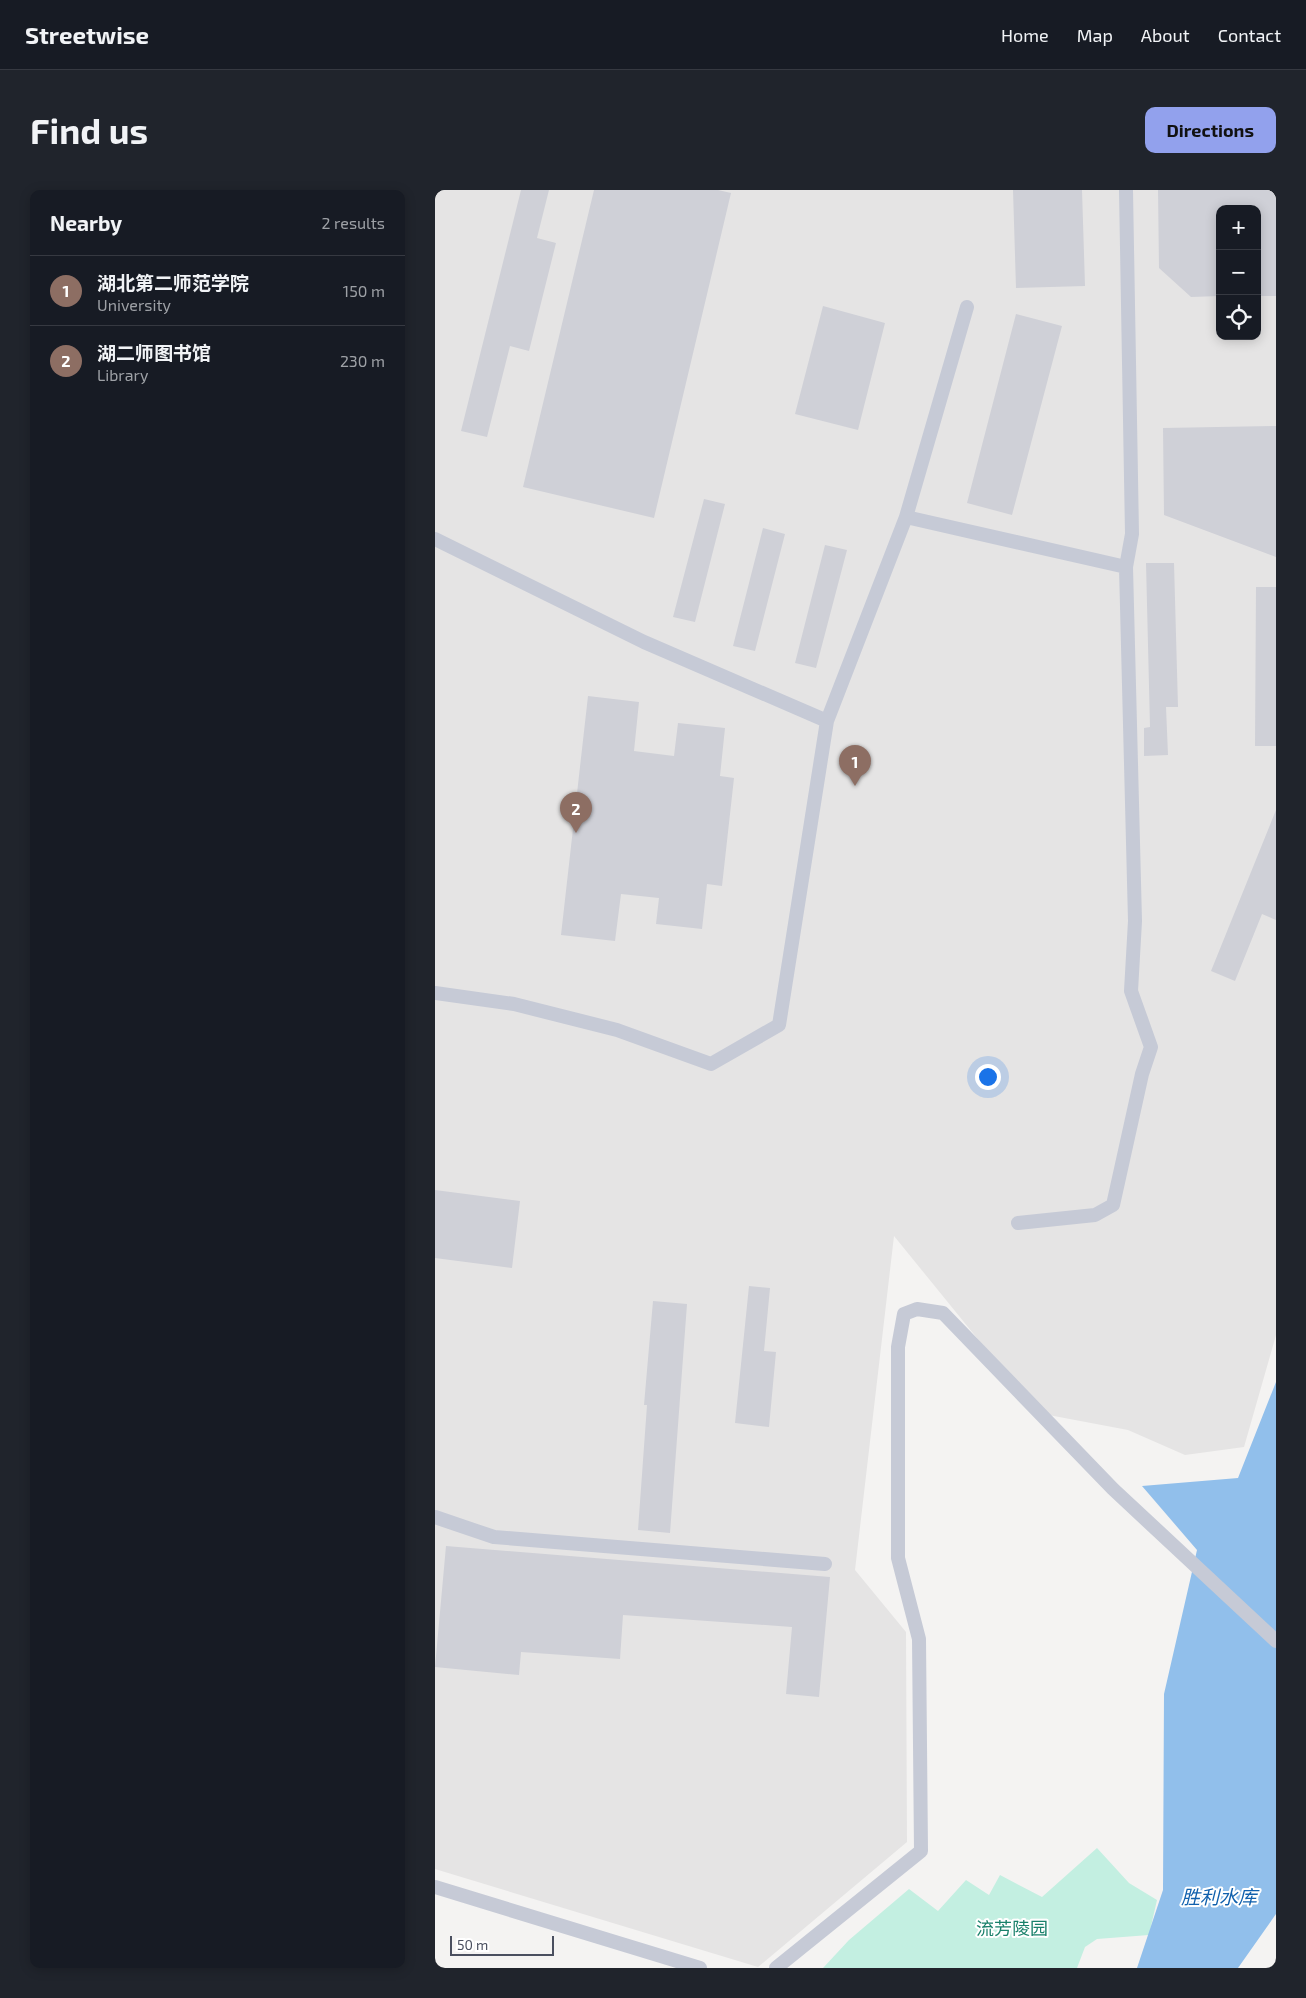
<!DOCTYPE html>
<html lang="en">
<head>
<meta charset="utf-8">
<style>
	body { margin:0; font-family:"Exo 2","Noto Sans SC",sans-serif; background:#20242c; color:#f1f3f6 }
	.controls { position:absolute; right:15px; top:15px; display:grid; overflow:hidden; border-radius:10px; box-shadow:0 2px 12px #0003 }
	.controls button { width:45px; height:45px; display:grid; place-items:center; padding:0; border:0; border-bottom:1px solid #363941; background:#171b24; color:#f1f3f6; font:25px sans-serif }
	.scale { position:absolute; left:15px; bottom:12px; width:104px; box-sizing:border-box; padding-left:5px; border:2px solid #4a4f5f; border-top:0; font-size:14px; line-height:18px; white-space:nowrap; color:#4a4f5f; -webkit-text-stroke:4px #fff; paint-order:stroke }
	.you { position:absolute; left:552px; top:886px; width:18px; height:18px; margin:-12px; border:4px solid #fff; border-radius:50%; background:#1a73e8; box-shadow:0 0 0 8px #1a73e833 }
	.badge { display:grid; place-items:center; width:32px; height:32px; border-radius:50%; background:#92a1ed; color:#fff; font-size:16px; font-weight:700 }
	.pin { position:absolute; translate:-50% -41px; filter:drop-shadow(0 1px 2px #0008) }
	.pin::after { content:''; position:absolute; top:26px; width:18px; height:15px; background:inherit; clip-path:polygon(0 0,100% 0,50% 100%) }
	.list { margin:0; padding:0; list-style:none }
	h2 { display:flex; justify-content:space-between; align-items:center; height:65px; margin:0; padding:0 20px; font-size:21px }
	h2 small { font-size:16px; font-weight:400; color:#9ea1a6 }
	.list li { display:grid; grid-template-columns:32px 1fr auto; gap:15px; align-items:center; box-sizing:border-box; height:70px; padding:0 20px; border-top:1px solid #363941 }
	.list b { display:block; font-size:19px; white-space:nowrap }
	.list p { margin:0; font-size:16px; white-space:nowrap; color:#9ea1a6 }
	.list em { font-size:16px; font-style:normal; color:#9ea1a6 }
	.icon { flex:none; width:28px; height:28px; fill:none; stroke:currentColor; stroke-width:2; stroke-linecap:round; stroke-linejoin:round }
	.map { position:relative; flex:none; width:841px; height:1778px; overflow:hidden; border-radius:10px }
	header { display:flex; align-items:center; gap:30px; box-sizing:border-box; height:70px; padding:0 25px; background:#171b24; border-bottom:1px solid #363941 }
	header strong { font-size:24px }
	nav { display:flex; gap:28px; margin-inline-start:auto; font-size:18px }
	.intro { display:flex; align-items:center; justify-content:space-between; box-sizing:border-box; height:120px; padding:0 30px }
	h1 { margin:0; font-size:35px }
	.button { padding:12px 22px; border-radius:10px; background:#92a1ed; color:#111; font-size:18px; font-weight:700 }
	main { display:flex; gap:30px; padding:0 30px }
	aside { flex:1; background:#171b24; border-radius:10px; box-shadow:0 2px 12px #0003 }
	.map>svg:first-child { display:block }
	.education { fill:#e5e4e4; fill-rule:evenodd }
	.green { fill:#c3efe1 }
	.water { fill:#91bfeb }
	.building { fill:#cfd0d7 }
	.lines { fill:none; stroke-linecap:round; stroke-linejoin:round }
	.minor { stroke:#c6cad6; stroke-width:14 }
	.labels { text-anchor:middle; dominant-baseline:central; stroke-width:4; stroke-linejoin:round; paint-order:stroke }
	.park-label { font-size:18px; fill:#1a816b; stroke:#fff }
	.water-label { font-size:19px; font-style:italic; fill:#1060ad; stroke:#fff }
</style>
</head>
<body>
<header>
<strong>Streetwise</strong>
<nav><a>Home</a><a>Map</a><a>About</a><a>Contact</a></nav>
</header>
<div class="intro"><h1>Find us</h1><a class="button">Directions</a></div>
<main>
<aside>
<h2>Nearby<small>2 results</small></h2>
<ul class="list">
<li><span class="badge" style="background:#8d6e63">1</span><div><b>湖北第二师范学院</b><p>University</p></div><em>150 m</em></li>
<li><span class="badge" style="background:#8d6e63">2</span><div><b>湖二师图书馆</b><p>Library</p></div><em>230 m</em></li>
</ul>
</aside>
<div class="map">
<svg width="841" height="1778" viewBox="0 0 841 1778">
	<rect width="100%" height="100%" fill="#f4f3f2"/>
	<!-- education -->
	<path class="education" d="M0,0H841V1145L809,1257L750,1265L693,1240L603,1223L459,1046L420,1380L471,1442L472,1652L323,1777L0,1679ZM785,19H822V146H785Z"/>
	<!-- green -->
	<path class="green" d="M662,1658L694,1693L722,1710L714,1745L662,1749L650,1757L642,1778H388L414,1750L474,1699L503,1721L531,1690L554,1705L565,1685L607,1707Z"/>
	<!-- water -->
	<path class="water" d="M841,1192V1724L803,1778H702L728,1700L729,1504L762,1360L707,1296L803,1288Z"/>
	<!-- building -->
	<path class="building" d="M86,0H114L102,48L121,53L94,161L75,156L52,247L26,241Z
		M159,0H283L296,3L219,328L88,297Z
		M578,0H647L650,96L581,98Z
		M723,0H841V106H822V19H785V106L756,107L724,78Z
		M388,116L450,133L423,240L360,224Z
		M581,124L627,136L577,325L532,313Z
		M841,236V367L729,325L728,238Z
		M269,309L290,314L260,432L238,427Z
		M328,338L350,344L320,461L298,456Z
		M390,355L412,360L381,478L360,473Z
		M711,373H739L743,517H731L733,565L709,566V538L715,537Z
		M821,397H841V556H820Z
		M153,506L204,512L199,561L239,566L243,533L290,538L285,586L299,588L287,696L272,694L267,739L221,734L224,708L186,704L180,751L126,745Z
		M841,620V730L827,724L800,791L776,781Z
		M0,1000L85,1011L77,1078L0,1068Z
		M314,1096L335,1098L329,1161L341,1162L334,1237L300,1233Z
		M218,1111L252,1114L235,1343L203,1340L212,1215H209Z
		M11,1356L395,1387L384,1507L351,1504L357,1437L188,1425L185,1469L86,1462L84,1485L0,1477Z"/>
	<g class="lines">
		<!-- minor -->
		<path class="minor" d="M471,327L532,117
			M0,349L209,452L392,531L471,327L691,377L697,344L691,0
			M0,803L79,814L182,840L276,874L344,835L392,531
			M583,1033L660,1025L678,1015L707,884L716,857L696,801L700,731L691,377
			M0,1327L59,1347L390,1374
			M0,1697L265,1778
			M341,1778L486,1661L484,1449L463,1368V1157L469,1124L482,1119L508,1123L678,1299L841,1451"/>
	</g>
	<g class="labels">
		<!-- park labels -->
		<g class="park-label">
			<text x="577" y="1738">流芳陵园</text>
		</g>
		<!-- water labels -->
		<g class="water-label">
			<text x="784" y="1706">胜利水库</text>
		</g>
	</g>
</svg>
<div class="controls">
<button>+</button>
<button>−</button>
<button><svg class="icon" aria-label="locate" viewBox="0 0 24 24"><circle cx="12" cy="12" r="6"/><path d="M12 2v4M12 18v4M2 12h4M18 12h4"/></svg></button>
</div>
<div class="scale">50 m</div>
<div class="you"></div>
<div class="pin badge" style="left:420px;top:596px;background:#8d6e63">1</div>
<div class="pin badge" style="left:141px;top:643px;background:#8d6e63">2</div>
</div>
</main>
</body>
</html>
